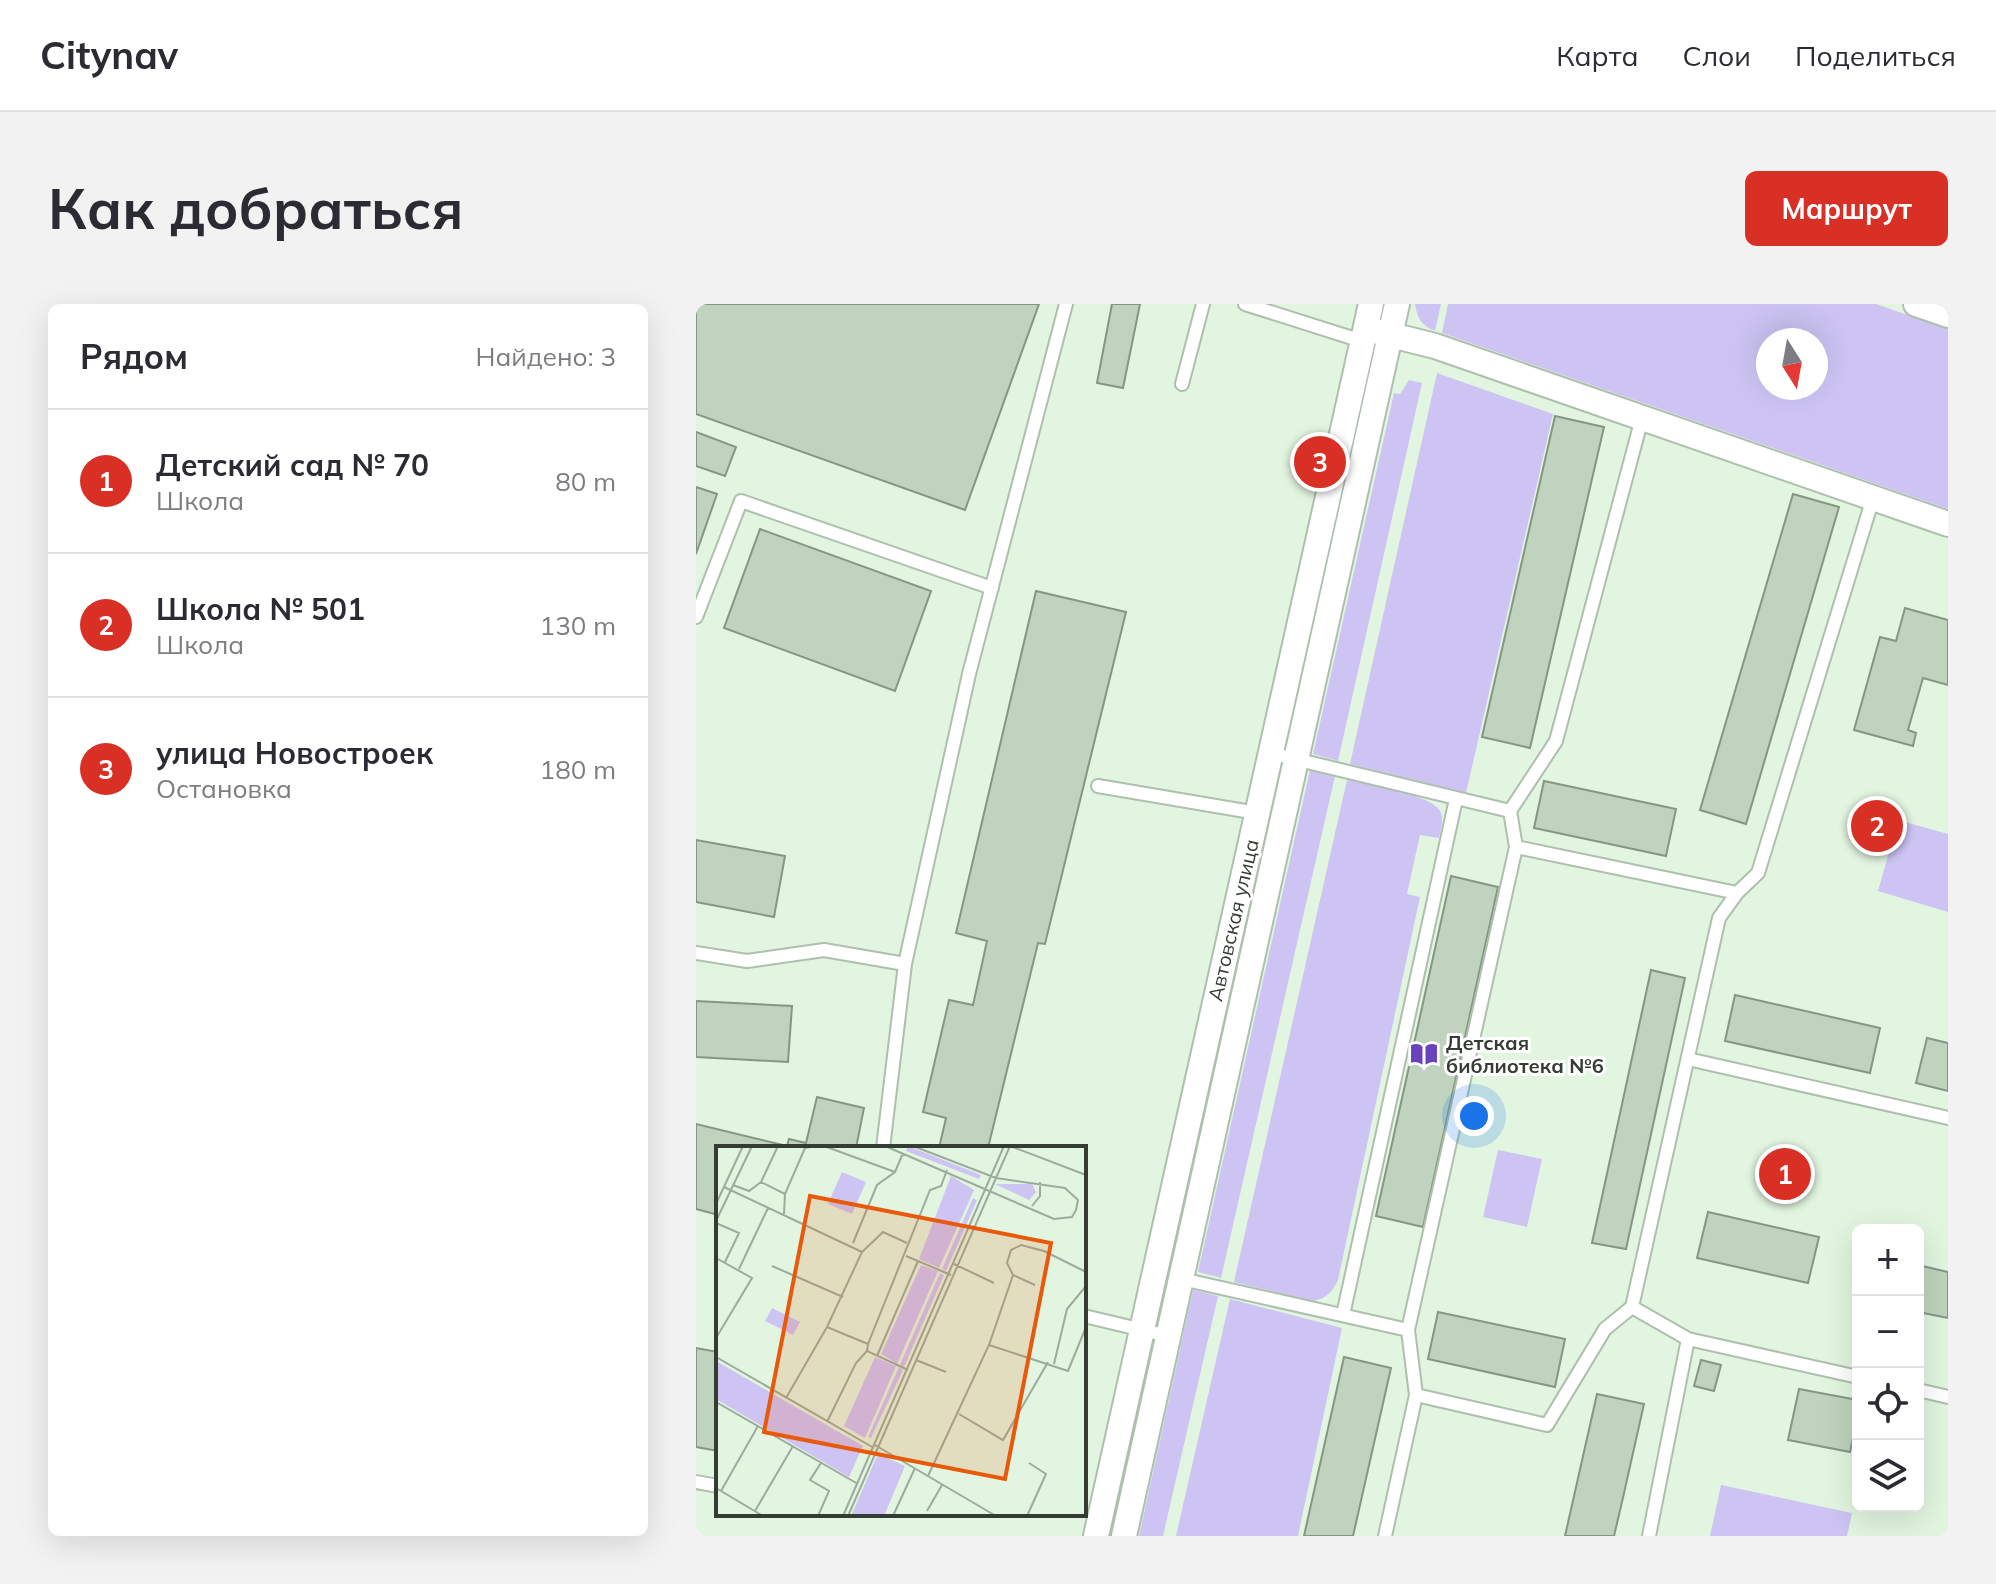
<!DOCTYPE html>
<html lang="ru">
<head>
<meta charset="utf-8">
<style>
	body { margin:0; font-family:Mulish,sans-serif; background:#f2f2f3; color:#2b2b33 }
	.controls { position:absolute; right:24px; bottom:24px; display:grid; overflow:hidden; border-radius:12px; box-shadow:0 8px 32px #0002 }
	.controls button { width:72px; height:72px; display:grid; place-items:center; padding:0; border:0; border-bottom:2px solid #e1e1e2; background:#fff; color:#2b2b33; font:40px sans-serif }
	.compass { position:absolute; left:1060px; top:24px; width:72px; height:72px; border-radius:50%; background:#fff; box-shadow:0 8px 32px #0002; rotate:169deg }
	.you { position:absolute; left:778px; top:812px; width:28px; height:28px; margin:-20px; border:6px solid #fff; border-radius:50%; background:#1a73e8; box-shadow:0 0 0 12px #1a73e833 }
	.badge { display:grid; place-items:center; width:52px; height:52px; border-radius:50%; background:#d93025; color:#fff; font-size:26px; font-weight:700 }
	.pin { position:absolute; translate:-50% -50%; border:4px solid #fff; box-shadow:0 2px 8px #0006 }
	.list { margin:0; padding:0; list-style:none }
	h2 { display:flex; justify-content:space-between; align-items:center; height:104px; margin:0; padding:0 32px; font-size:34px }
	h2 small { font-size:26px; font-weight:400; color:#7c7c81 }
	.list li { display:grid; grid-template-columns:52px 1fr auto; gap:24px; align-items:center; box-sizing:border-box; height:144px; padding:0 32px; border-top:2px solid #e1e1e2 }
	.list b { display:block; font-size:30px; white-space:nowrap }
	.list p { margin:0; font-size:26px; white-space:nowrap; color:#7c7c81 }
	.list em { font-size:26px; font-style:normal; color:#7c7c81 }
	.icon { flex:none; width:44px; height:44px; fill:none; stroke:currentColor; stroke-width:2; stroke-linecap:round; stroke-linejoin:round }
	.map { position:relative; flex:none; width:1252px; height:1232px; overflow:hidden; border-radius:12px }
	header { display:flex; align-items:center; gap:48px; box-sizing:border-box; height:112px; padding:0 40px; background:#fff; border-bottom:2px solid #e1e1e2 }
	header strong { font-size:38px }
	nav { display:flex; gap:44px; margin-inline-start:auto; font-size:28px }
	.intro { display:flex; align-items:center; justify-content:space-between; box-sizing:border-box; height:192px; padding:0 48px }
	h1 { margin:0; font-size:56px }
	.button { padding:20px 36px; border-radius:12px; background:#d93025; color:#fff; font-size:28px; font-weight:700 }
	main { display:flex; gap:48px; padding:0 48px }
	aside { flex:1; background:#fff; border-radius:12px; box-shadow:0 8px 32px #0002 }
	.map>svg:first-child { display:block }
	.green { fill:#cdc4f4; fill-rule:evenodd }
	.building { fill:#c0d3be; stroke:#859683; stroke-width:2 }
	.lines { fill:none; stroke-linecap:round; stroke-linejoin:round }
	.service-casing { stroke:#aec0ad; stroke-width:16 }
	.minor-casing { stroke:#aec0ad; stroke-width:28 }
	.service { stroke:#fff; stroke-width:12 }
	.minor { stroke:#fff; stroke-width:24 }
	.labels { text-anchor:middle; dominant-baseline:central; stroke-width:6; stroke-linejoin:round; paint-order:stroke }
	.street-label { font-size:20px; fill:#343c34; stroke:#fff }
	.poi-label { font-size:20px; font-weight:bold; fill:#343c34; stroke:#fff; text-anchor:start }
	.inset-road { fill:none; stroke:#9cab9b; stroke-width:2 }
	.view { fill:#e8590c; fill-opacity:0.15; stroke:#e8590c; stroke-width:4 }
	.inset-edge { fill:none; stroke:#343c34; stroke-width:4 }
</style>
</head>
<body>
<header>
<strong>Citynav</strong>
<nav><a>Карта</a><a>Слои</a><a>Поделиться</a></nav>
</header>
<div class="intro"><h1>Как добраться</h1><a class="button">Маршрут</a></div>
<main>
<aside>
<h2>Рядом<small>Найдено: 3</small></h2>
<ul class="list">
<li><span class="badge">1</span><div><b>Детский сад № 70</b><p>Школа</p></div><em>80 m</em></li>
<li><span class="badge">2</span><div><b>Школа № 501</b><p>Школа</p></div><em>130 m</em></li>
<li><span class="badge">3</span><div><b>улица Новостроек</b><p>Остановка</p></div><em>180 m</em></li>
</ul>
</aside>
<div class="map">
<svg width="1252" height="1232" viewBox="0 0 1252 1232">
	<rect width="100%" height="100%" fill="#e2f5e0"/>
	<!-- green -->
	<path class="green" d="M719,0H745L739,27C726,22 721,14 719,0Z
		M752,0H1180L1252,25V205L746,29ZM1072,36H1120V84H1072Z
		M741,69L857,110L770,489L654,460Z
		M713,76L726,79L642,457L617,450L698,89L704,90Z
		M614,466L639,472L525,974L502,968Z
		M651,476C670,480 740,491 745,509C748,517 744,526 743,534L724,531L711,590L724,593L642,976C636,988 631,994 617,997L538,978Z
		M1202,516L1252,530V608L1182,587Z
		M802,846L846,855L831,923L787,913Z
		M497,986L522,992L467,1232H443Z
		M534,995L646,1024L602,1232H480Z
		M1025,1181L1156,1209L1151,1232H1014Z"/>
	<!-- building -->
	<path class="building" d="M0,0H343L269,206L0,110Z
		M416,0H444L427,84L401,79Z
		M859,112L908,123L834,444L786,433Z
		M0,128L40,143L29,172L0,162Z
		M0,183L21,190L0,250Z
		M1097,190L1143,203L1050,520L1004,506Z
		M64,225L235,287L199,387L28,324Z
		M340,287L430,308L349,640L342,639L292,844H243L250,814L227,808L253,696L277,701L291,637L260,629Z
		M1209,304L1252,316V381L1227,374L1212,426L1220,429L1217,442L1158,426L1184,333L1200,337Z
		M848,477L980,505L970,552L838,524Z
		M0,536L89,552L78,613L0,598Z
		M755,572L802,583L727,923L680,912Z
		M955,666L989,674L930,945L896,939Z
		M1039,691L1184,724L1174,769L1029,737Z
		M0,697L96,702L92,758L0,753Z
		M1231,734L1252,739V787L1220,779Z
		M121,793L168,804L160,844H22V911L0,905V820L91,842L93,835L110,839Z
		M1012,908L1123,933L1112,979L1001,954Z
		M1222,961L1252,968V1014L1222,1008Z
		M742,1008L869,1035L859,1083L732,1055Z
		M0,1044L22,1048V1147L0,1143Z
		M648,1053L695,1064L688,1095L657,1232H608Z
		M1005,1056L1025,1061L1018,1087L998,1082Z
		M1103,1085L1162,1096V1112L1154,1148L1092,1136Z
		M901,1090L948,1100L926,1198L918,1232H869Z"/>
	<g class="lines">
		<!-- service casing -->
		<g class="service-casing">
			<path id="service" d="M549,0L669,38
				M486,80L507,0
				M0,313L45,197L296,284
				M574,449L814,507L820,543L712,1026L720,1091L689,1232
				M402,482L561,509
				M814,507L860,437L946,114
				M820,543L1041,589L1062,569L1177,194
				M0,649L51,657L128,646L209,660
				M992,755L1252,814
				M187,844L209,660L273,370L370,0
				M481,974L712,1026
				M936,1003L992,1035L1162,1073
				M647,1011L760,495
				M388,1012L472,1032
				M1222,1086L1252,1093
				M720,1091L851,1121L909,1025L936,1003L1023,614L1041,589
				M0,1178L22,1182
				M953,1232L992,1035"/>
		</g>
		<!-- minor casing -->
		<g class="minor-casing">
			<path id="minor" d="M1220,0L1252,11
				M679,27L739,42L1252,220
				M400,1232L675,0
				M428,1232L701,0"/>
		</g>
		<!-- service -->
		<use href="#service" class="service"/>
		<!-- minor -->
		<use href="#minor" class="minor"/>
	</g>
	<!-- icons -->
	<defs>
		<g id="library-bare" transform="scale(2.16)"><path d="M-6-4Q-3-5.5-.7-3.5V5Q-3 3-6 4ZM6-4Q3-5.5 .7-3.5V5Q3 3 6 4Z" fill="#6842ba" stroke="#fff" stroke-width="2.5" paint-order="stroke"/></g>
	</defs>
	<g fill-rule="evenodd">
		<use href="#library-bare" x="728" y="750"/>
	</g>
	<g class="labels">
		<!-- street labels -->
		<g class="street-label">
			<text transform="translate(537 616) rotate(-77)">Автовская улица</text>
		</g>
		<!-- poi labels -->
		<g class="poi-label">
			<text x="750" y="738">Детская<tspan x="750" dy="23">библиотека №6</tspan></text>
		</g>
	</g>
	<!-- overview -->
	<g transform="translate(20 842)">
		<rect width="370" height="370" fill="#e2f5e0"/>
		<path d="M192,0L265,29L263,33L190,5ZM126,26L150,36L136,68L112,58ZM235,30L258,44L223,122L203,113ZM279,38H316L320,46L313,54ZM257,52L261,54L230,125L226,123ZM205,119L222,125L181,218L165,208ZM224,127L228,129L188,221L184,219ZM56,162L84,176L77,189L49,175ZM159,211L180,220L149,292L128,280ZM0,215L147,300L133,331L0,253ZM183,221L187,224L155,292L152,291ZM162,308L189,320L168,370H135Z" fill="#cdc4f4"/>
		<path class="inset-road" d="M62,0L45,36L69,48M108,0L179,26M169,0L338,73L356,71L360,64L362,54L349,42L280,32L197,0M294,0L370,29M17,39L33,45L45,36M8,41L146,106M0,58L27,0M316,60L324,50V36M68,68L69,48L89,2L99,0M0,75L36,0M0,77L23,87L9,116M137,97L161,39L179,26L187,7M190,110L235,129M0,112L36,132L0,192M238,118L278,137M56,120L127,151M23,123L52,62M297,129L319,139M111,181L146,106L167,86L191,97M273,199L352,225L370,181M161,210L202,115M0,211L158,302M200,214L230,226M338,218L351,163L370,140M192,224L151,205L152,198L214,44L225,40L231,24M70,252L111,181L152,198M0,256L142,338M243,268L287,294L332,216M111,276L140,217L151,205M159,299L280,370M212,330L273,199L297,129L291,117L295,104L305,99L328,105L370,126M0,342L47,370M5,345L42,280M39,365L77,300M211,365L226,339M102,370L113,345L94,334L105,317M127,370L288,0M132,370L294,0M177,370L199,322M311,370L330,328L313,317"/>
		<path class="view" d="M94,50L335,97L289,333L48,286Z"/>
		<rect width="370" height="370" class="inset-edge"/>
	</g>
</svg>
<div class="controls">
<button>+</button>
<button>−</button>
<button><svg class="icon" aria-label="locate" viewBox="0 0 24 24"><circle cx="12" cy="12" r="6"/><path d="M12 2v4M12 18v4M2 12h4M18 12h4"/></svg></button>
<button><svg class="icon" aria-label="layers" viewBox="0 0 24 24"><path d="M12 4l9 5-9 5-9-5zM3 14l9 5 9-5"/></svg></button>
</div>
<svg class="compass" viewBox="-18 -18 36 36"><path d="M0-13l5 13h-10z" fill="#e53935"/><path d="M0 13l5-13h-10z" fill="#7c7c81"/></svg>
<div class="you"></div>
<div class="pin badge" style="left:1089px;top:870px">1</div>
<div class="pin badge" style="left:1181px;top:522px">2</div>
<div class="pin badge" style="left:624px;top:158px">3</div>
</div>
</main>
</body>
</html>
